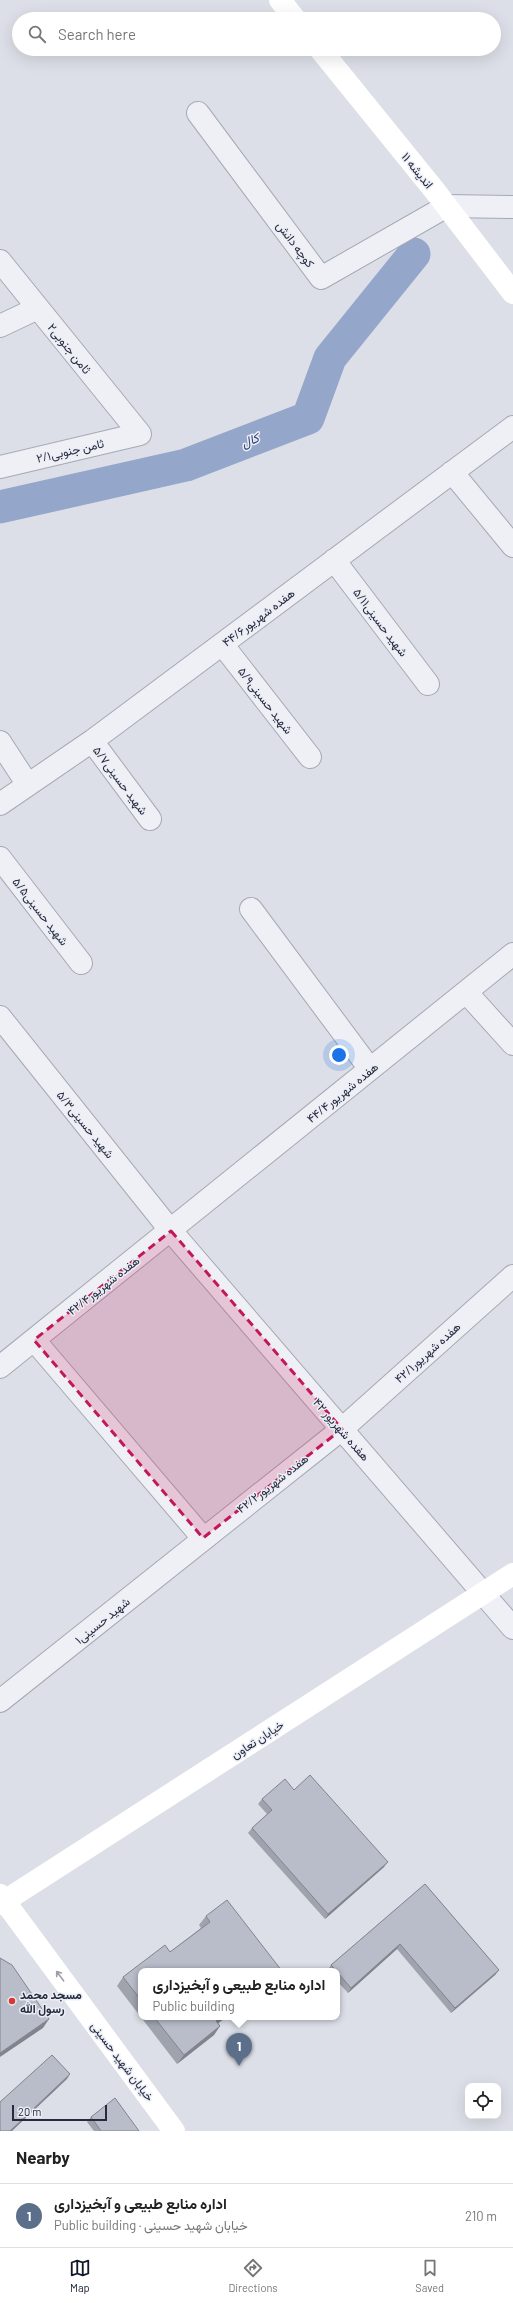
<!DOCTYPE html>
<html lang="en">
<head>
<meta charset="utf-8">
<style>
	body { margin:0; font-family:Barlow,Vazirmatn,sans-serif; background:#f2f2f2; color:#222 }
	.controls { position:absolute; right:12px; bottom:12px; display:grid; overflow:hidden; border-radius:8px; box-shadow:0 4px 16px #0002 }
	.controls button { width:36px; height:36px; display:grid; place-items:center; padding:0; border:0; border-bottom:1px solid #e0e0e0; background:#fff; color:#222; font:20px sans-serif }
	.scale { position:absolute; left:12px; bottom:10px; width:95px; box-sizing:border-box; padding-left:4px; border:2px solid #252a3e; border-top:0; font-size:11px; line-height:14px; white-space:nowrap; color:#252a3e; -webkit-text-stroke:3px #ebeef5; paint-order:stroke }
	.you { position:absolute; left:339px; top:1055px; width:14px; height:14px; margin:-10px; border:3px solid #fff; border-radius:50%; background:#1a73e8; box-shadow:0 0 0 6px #1a73e833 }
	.badge { display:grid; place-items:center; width:26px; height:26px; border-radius:50%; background:#111827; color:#fff; font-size:13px; font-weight:700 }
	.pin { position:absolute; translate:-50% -33px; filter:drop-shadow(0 1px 2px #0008) }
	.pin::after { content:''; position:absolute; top:21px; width:14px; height:12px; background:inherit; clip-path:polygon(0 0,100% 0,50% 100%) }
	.popup { position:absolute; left:138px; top:1968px; width:202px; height:52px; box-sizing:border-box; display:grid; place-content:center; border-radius:8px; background:#fff; filter:drop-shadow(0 1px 3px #0005); font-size:13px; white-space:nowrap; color:#767676 }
	.popup b { font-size:15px; color:#222 }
	.popup::after { content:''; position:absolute; left:50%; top:100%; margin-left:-8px; border:8px solid transparent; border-top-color:#fff }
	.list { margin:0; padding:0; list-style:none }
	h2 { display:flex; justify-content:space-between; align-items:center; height:52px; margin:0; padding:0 16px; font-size:17px }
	h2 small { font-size:13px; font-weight:400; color:#767676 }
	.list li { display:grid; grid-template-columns:26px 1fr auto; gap:12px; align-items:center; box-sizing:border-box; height:64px; padding:0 16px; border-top:1px solid #e0e0e0 }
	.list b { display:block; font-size:15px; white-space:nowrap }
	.list p { margin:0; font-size:13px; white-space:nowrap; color:#767676 }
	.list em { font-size:13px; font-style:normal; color:#767676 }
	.icon { flex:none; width:22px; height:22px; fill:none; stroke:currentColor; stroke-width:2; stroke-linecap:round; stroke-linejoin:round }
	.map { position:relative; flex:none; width:513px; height:2131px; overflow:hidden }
	.search { position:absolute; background:#fff; box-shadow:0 4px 16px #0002; left:12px; right:12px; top:12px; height:44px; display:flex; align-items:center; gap:10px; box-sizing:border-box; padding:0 14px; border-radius:22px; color:#767676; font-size:15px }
	.sheet { height:116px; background:#fff }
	nav { display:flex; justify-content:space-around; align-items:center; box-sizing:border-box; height:56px; border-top:1px solid #e0e0e0; background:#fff; font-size:11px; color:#767676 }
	nav a { display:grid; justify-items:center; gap:2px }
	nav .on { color:#111827 }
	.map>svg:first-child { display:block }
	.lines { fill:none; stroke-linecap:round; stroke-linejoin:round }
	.canal { stroke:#94a6ca; stroke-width:33 }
	.street-casing { stroke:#a5a9b4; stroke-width:24 }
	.street { stroke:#eff0f5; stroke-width:22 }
	.secondary { stroke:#fff; stroke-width:22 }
	.wall { fill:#9fa3ae }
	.shaded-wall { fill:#82848d }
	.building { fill:#b9bdca; stroke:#82848d }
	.oneway { stroke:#9d9fa8 }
	.marked { fill:#c2185b; fill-opacity:0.2; stroke:#c2185b; stroke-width:3; stroke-dasharray:8 5; stroke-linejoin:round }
	.poi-dot { fill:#d63737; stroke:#ebeef5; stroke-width:1.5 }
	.labels { text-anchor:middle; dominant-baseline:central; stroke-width:3; stroke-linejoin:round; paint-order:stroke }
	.street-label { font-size:12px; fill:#252a3e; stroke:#ebeef5 }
	.poi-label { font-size:12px; font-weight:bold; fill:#252a3e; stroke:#ebeef5; text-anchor:start }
	.water-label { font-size:13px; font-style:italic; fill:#2d4274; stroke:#ebeef5 }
</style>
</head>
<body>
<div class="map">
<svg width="513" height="2131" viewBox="0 0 513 2131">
	<rect width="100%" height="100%" fill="#dcdfe7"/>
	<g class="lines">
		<!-- canal -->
		<path class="canal" d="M0,507L186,465L308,418L330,358L414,254"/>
		<!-- street casing -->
		<g class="street-casing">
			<path id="street" d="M198,113L321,278L447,206L513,207
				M0,261L140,434L0,467
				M0,326L38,308
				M452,472L513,546
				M334,560L428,684
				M222,644L310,757
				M92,741L150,819
				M0,742L28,785
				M0,804L92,741L513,427
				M0,858L81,963
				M251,909L370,1069
				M466,992L513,1044
				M0,1017L171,1231L513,1628
				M34,1340L203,1538
				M0,1367L513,954
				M0,1701L342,1429L513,1276"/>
		</g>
		<!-- street -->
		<use href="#street" class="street"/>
		<!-- secondary -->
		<path class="secondary" d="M280,0L295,19
			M320,49L435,191L513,293
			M0,1895L174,2131
			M0,1904L513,1574"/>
	</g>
	<!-- wall -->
	<path class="wall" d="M294,1790L384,1867L325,1919L248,1833L252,1828L267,1814L258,1804L262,1799Z
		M425,1884L499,1970L495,1975L451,2013L397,1949L348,1993L337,1981V1971H329L328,1970L331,1965Z
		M206,1916L282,1971H141V2017H226L218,2023L220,2026L214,2035L177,2064L117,1986L123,1977L170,1952L201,1928L199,1925Z
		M91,2117L139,2131H94L87,2122Z"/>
	<!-- shaded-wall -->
	<path class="shaded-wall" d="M388,1862L384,1867L325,1919L328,1914Z
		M400,1944L397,1949L348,1993L351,1988Z
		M499,1970L495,1975L451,2013L455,2008Z
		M221,2017H226L210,2030L216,2021Z
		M49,2019L43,2028L0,2057V2053Z
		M220,2026L214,2035L177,2064L184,2055Z
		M70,2074L67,2079L12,2131H10Z"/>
	<!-- building -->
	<path class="building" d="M310,1775L388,1862L328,1914L252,1828L272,1810L262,1799L285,1779L294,1790Z
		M425,1884L499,1970L455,2008L400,1944L351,1988L331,1965Z
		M227,1900L282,1971H141V2000L123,1977L165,1945L170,1952L210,1922L206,1916Z
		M0,1958L12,1965L49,2019L0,2053Z
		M154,2017H221L216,2021L220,2026L184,2055Z
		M52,2055L70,2074L10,2131H0V2102Z
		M115,2098L139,2131H101L91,2117Z"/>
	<!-- one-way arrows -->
	<defs><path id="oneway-shaft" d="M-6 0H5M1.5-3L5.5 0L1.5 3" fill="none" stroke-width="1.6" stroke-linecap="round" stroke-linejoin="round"/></defs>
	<use class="oneway" href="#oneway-shaft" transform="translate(60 1976) rotate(-127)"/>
	<!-- marked area -->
	<path class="marked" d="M171,1231L342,1429L203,1538L34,1340Z"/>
	<!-- markers -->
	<circle class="poi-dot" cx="12" cy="2001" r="4"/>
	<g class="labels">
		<!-- street labels -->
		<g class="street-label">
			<text transform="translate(418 170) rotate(51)">اندیشه ۱۱</text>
			<text transform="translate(296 244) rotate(53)">کوچه دانش</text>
			<text transform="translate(70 348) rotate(51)">ثامن جنوبی۲</text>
			<text transform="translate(70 450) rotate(-13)">ثامن جنوبی۲/۱</text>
			<text transform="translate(258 617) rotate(-37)">هفده شهریور۴۴/۶</text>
			<text transform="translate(381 622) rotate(53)">شهید حسینی۵/۱۱</text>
			<text transform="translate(266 700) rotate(52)">شهید حسینی۵/۹</text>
			<text transform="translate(121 780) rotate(53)">شهید حسینی۵/۷</text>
			<text transform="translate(41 911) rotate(52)">شهید حسینی۵/۵</text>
			<text transform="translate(342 1092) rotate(-39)">هفده شهریور۴۴/۴</text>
			<text transform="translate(86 1124) rotate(51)">شهید حسینی۵/۳</text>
			<text transform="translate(103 1285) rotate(-38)">هفده شهریور۴۲/۴</text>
			<text transform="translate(427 1352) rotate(-42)">هفده شهریور۴۲/۱</text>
			<text transform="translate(342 1429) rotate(49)">هفده شهریور ۴۲</text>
			<text transform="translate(272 1483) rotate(-38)">هفده شهریور۴۲/۲</text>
			<text transform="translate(102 1620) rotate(-39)">شهید حسینی۱</text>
			<text transform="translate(257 1739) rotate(-33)">خیابان تعاون</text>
			<text transform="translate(123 2061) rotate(53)">خیابان شهید حسینی</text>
		</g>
		<!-- poi labels -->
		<g class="poi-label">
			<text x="20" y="1994">مسجد محمد<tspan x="20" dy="14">رسول الله</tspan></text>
		</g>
		<!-- water labels -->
		<g class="water-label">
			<text transform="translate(250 440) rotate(-21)">کال</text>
		</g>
	</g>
</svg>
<div class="controls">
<button><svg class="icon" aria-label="locate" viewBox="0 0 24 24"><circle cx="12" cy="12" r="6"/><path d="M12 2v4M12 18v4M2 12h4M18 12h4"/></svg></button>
</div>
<div class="scale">20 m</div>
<div class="you"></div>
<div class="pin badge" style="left:239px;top:2066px;background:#5c6f8a">1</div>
<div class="popup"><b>اداره منابع طبیعی و آبخیزداری</b>Public building</div>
<div class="search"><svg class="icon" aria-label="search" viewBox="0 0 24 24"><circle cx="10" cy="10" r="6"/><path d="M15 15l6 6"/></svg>Search here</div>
</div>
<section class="sheet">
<h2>Nearby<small></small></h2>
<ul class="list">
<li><span class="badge" style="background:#5c6f8a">1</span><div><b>اداره منابع طبیعی و آبخیزداری</b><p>Public building · خیابان شهید حسینی</p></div><em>210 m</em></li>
</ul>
</section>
<nav>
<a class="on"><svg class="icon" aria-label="map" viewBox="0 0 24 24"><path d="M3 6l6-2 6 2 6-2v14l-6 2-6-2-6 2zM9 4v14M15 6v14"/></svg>Map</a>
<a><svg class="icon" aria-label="directions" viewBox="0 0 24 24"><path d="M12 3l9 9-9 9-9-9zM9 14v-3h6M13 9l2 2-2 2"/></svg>Directions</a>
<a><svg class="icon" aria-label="saved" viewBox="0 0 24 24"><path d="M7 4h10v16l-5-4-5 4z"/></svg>Saved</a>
</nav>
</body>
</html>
